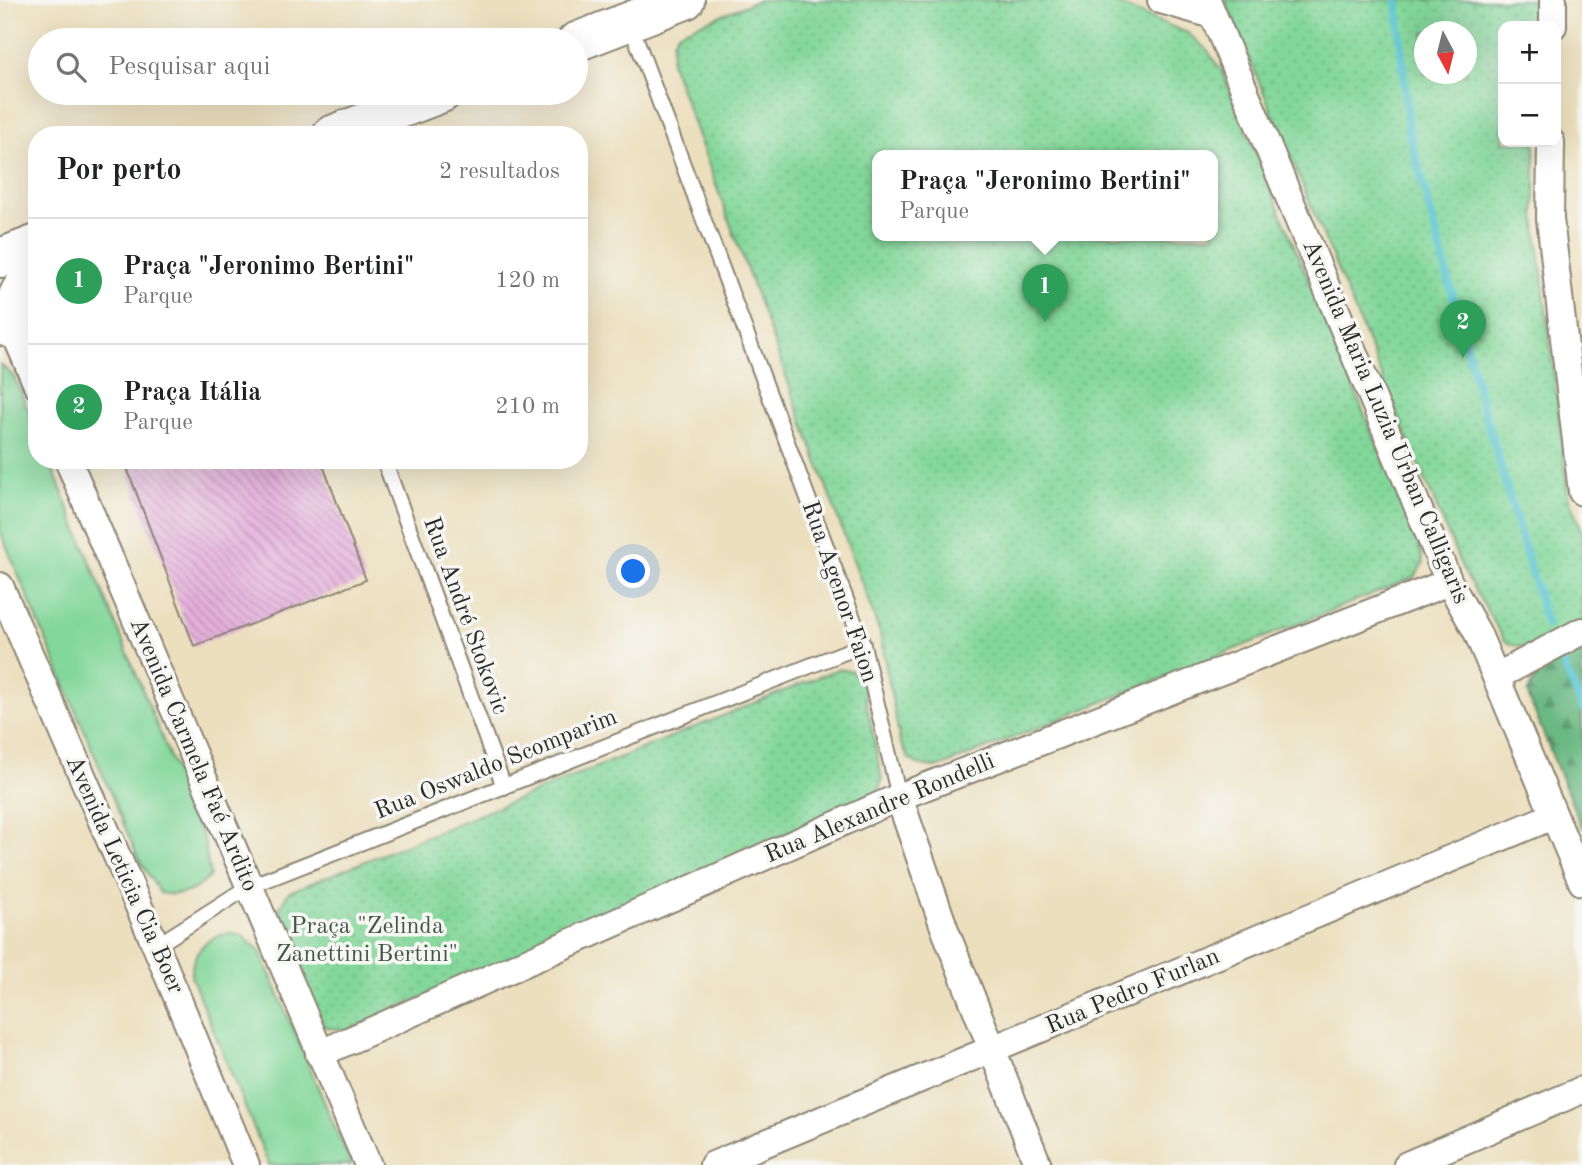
<!DOCTYPE html>
<html lang="pt">
<head>
<meta charset="utf-8">
<style>
	body { margin:0; font-family:"Old Standard TT",serif; background:#f6f6f6; color:#202124 }
	.controls { position:absolute; right:21px; top:21px; display:grid; overflow:hidden; border-radius:14px; box-shadow:0 7px 28px #0002 }
	.controls button { width:63px; height:63px; display:grid; place-items:center; padding:0; border:0; border-bottom:2px solid #e0e0e0; background:#fff; color:#202124; font:35px sans-serif }
	.compass { position:absolute; left:1414px; top:21px; width:63px; height:63px; border-radius:50%; background:#fff; box-shadow:0 7px 28px #0002; rotate:173deg }
	.you { position:absolute; left:634px; top:572px; width:24px; height:24px; margin:-18px; border:5px solid #fff; border-radius:50%; background:#1a73e8; box-shadow:0 0 0 10px #1a73e833 }
	.badge { display:grid; place-items:center; width:46px; height:46px; border-radius:50%; background:#1f6fb2; color:#fff; font-size:23px; font-weight:700 }
	.pin { position:absolute; translate:-50% -58px; filter:drop-shadow(0 2px 4px #0008) }
	.pin::after { content:''; position:absolute; top:37px; width:24px; height:21px; background:inherit; clip-path:polygon(0 0,100% 0,50% 100%) }
	.popup { position:absolute; left:872px; top:150px; width:346px; height:91px; box-sizing:border-box; display:grid; place-content:center; border-radius:14px; background:#fff; filter:drop-shadow(0 2px 5px #0005); font-size:23px; white-space:nowrap; color:#757577 }
	.popup b { font-size:26px; color:#202124 }
	.popup::after { content:''; position:absolute; left:50%; top:100%; margin-left:-14px; border:14px solid transparent; border-top-color:#fff }
	.list { margin:0; padding:0; list-style:none }
	h2 { display:flex; justify-content:space-between; align-items:center; height:91px; margin:0; padding:0 28px; font-size:30px }
	h2 small { font-size:23px; font-weight:400; color:#757577 }
	.list li { display:grid; grid-template-columns:46px 1fr auto; gap:21px; align-items:center; box-sizing:border-box; height:126px; padding:0 28px; border-top:2px solid #e0e0e0 }
	.list b { display:block; font-size:26px; white-space:nowrap }
	.list p { margin:0; font-size:23px; white-space:nowrap; color:#757577 }
	.list em { font-size:23px; font-style:normal; color:#757577 }
	.icon { flex:none; width:38px; height:38px; fill:none; stroke:currentColor; stroke-width:2; stroke-linecap:round; stroke-linejoin:round }
	.map { position:relative; flex:none; width:1582px; height:1165px; overflow:hidden }
	.search { position:absolute; background:#fff; box-shadow:0 7px 28px #0002; left:28px; top:28px; width:560px; height:77px; display:flex; align-items:center; gap:18px; box-sizing:border-box; padding:0 24px; border-radius:38px; color:#757577; font-size:26px }
	.panel { position:absolute; background:#fff; box-shadow:0 7px 28px #0002; left:28px; top:126px; width:560px; height:343px; border-radius:28px }
	.map>svg:first-child { display:block }
	.green { fill:#83d79a; stroke:#578162; stroke-width:2 }
	.forest { fill:url(#forest-firs); stroke:#4a7256; stroke-width:2 }
	.park { fill:url(#park-dots); stroke:#578162; stroke-width:2; fill-rule:evenodd }
	.lines { fill:none; stroke-linecap:round; stroke-linejoin:round }
	.stream { stroke:#5bc6d3; stroke-width:8 }
	.building { fill:url(#building-back-hatch) }
	.lane-casing { stroke:#8c8574; stroke-width:18 }
	.street-casing { stroke:#8c8574; stroke-width:30 }
	.secondary-casing { stroke:#8c8574; stroke-width:42 }
	.lane { stroke:#fff; stroke-width:14 }
	.street { stroke:#fff; stroke-width:26 }
	.secondary { stroke:#fff; stroke-width:38 }
	.labels { text-anchor:middle; dominant-baseline:central; stroke-width:7; stroke-linejoin:round; paint-order:stroke }
	.street-label { font-size:24px; fill:#2b2b2b; stroke:#f6f6f2 }
	.park-label { font-size:24px; fill:#415647; stroke:#f6f6f2 }
</style>
</head>
<body>
<div class="map">
<svg width="1582" height="1165" viewBox="0 0 1582 1165">
	<defs>
		<pattern id="forest-firs" width="22" height="20" patternUnits="userSpaceOnUse" patternTransform="scale(1.75)"><rect width="22" height="20" fill="#6ab882"/><path d="M5 1l3.5 6h-7zM16 11l3.5 6h-7z" fill="#57966b"/></pattern>
		<pattern id="park-dots" width="8" height="8" patternUnits="userSpaceOnUse" patternTransform="scale(1.75)"><rect width="8" height="8" fill="#83d79a"/><path d="M2 2h.1M6 6h.1" fill="none" stroke="#71b985" stroke-width="1.8" stroke-linecap="round"/></pattern>
		<pattern id="building-back-hatch" width="6" height="6" patternUnits="userSpaceOnUse" patternTransform="scale(1.75)"><rect width="6" height="6" fill="#e5b0dc"/><path d="M-1 5l2 2M0 0l6 6M5-1l2 2" fill="none" stroke="#ba8fb3"/></pattern>
	</defs>
	<rect width="100%" height="100%" fill="#f6f6f2"/>
	<filter id="ink" filterUnits="userSpaceOnUse"><feTurbulence type="fractalNoise" baseFrequency=".0143" numOctaves="2"/><feDisplacementMap in="SourceGraphic" scale="14" xChannelSelector="R" yChannelSelector="G"/><feConvolveMatrix kernelMatrix="1 2 1 2 8 2 1 2 1" color-interpolation-filters="sRGB"/></filter>
	<filter id="wash" filterUnits="userSpaceOnUse"><feTurbulence type="fractalNoise" baseFrequency=".00686" numOctaves="4" result="noise"/><feDisplacementMap in="SourceGraphic" scale="28" xChannelSelector="R" yChannelSelector="G"/><feGaussianBlur stdDeviation="1.57" result="paint"/><feColorMatrix in="noise" values="0 0 0 0 0 0 0 0 0 0 0 0 0 0 0 0 0 1.4 0 .05"/><feComposite in="paint" operator="in"/></filter>
	<g filter="url(#wash)">
		<rect width="100%" height="100%" fill="#ecdfbe"/>
		<!-- green -->
		<path class="green" d="M0,364L14,377L37,431V460H49L204,841L210,876C197,891 180,897 160,893L138,858L0,531Z
			M228,933L241,935L260,951L351,1165H269L191,976C192,951 205,938 228,933Z"/>
		<!-- forest -->
		<path class="forest" d="M1582,650V829L1527,693L1540,670Z"/>
		<!-- park -->
		<path class="park" d="M759,0H1107L1188,33L1207,50L1222,72L1420,548L1423,563L1415,577L937,768L918,764L909,759L900,742L880,633L671,62L673,41L679,32ZM877,156H1213V236H877Z
			M1225,0H1534V26H1503V142H1535V216L1569,500L1582,530V623C1558,634 1528,657 1505,641L1463,570ZM1424,32H1466V74H1424Z
			M838,669L852,671L862,681L882,779L878,794L349,1030L329,1028L320,1023L280,924V907L289,892Z"/>
		<g class="lines">
			<!-- stream -->
			<path class="stream" d="M1397,0L1409,131L1475,379L1547,625
				M1564,666L1582,707"/>
		</g>
		<g id="blocks">
			<!-- building -->
			<path class="building" d="M124,460H321L366,580L194,646Z"/>
		</g>
	</g>
	<g filter="url(#ink)">
		<use href="#blocks" fill-opacity="0" stroke="#8c8574" stroke-width="2"/>
		<g class="lines">
			<!-- lane casing -->
			<g class="lane-casing">
				<path id="lane" d="M630,23L863,645L899,797
					M384,460L504,787
					M156,946L248,887L863,645"/>
			</g>
			<!-- street casing -->
			<g class="street-casing">
				<path id="street" d="M1161,0L1213,15
					M1207,0L1449,582L1477,632L1582,882
					M1553,26V0
					M1551,142L1550,219L1582,492
					M13,329L37,385
					M68,460L368,1165
					M0,586L156,946L246,1165
					M1496,677L1582,631
					M899,797L945,930L1038,1165
					M319,1054L899,797L1449,582
					M713,1165L1553,816
					M1407,1165L1582,1090"/>
			</g>
			<!-- secondary casing -->
			<g class="secondary-casing">
				<path id="secondary" d="M576,42L685,0
					M332,135L442,93
					M0,258L37,244
					M0,325L13,329C12,305 18,288 37,272"/>
			</g>
			<!-- lane -->
			<use href="#lane" class="lane"/>
			<!-- street -->
			<use href="#street" class="street"/>
			<!-- secondary -->
			<use href="#secondary" class="secondary"/>
		</g>
	</g>
	<g class="labels">
		<!-- street labels -->
		<g class="street-label">
			<text transform="translate(1385 422) rotate(67)">Avenida Maria Luzia Urban Calligaris</text>
			<text transform="translate(839 592) rotate(71)">Rua Agenor Faion</text>
			<text transform="translate(465 616) rotate(70)">Rua André Stokovic</text>
			<text transform="translate(193 755) rotate(67)">Avenida Carmela Faé Ardito</text>
			<text transform="translate(496 765) rotate(-22)">Rua Oswaldo Scomparim</text>
			<text transform="translate(880 809) rotate(-23)">Rua Alexandre Rondelli</text>
			<text transform="translate(124 875) rotate(66)">Avenida Leticia Cia Boer</text>
			<text transform="translate(1133 992) rotate(-23)">Rua Pedro Furlan</text>
		</g>
		<!-- park labels -->
		<g class="park-label">
			<text x="367" y="927">Praça "Zelinda<tspan x="367" dy="28">Zanettini Bertini"</tspan></text>
		</g>
	</g>
</svg>
<div class="controls">
<button>+</button>
<button>−</button>
</div>
<svg class="compass" viewBox="-18 -18 36 36"><path d="M0-13l5 13h-10z" fill="#e53935"/><path d="M0 13l5-13h-10z" fill="#757577"/></svg>
<div class="you"></div>
<div class="pin badge" style="left:1045px;top:322px;background:#2e9e5b">1</div>
<div class="popup"><b>Praça &quot;Jeronimo Bertini&quot;</b>Parque</div>
<div class="pin badge" style="left:1463px;top:358px;background:#2e9e5b">2</div>
<div class="search"><svg class="icon" aria-label="search" viewBox="0 0 24 24"><circle cx="10" cy="10" r="6"/><path d="M15 15l6 6"/></svg>Pesquisar aqui</div>
<section class="panel">
<h2>Por perto<small>2 resultados</small></h2>
<ul class="list">
<li><span class="badge" style="background:#2e9e5b">1</span><div><b>Praça &quot;Jeronimo Bertini&quot;</b><p>Parque</p></div><em>120 m</em></li>
<li><span class="badge" style="background:#2e9e5b">2</span><div><b>Praça Itália</b><p>Parque</p></div><em>210 m</em></li>
</ul>
</section>
</div>
</body>
</html>
